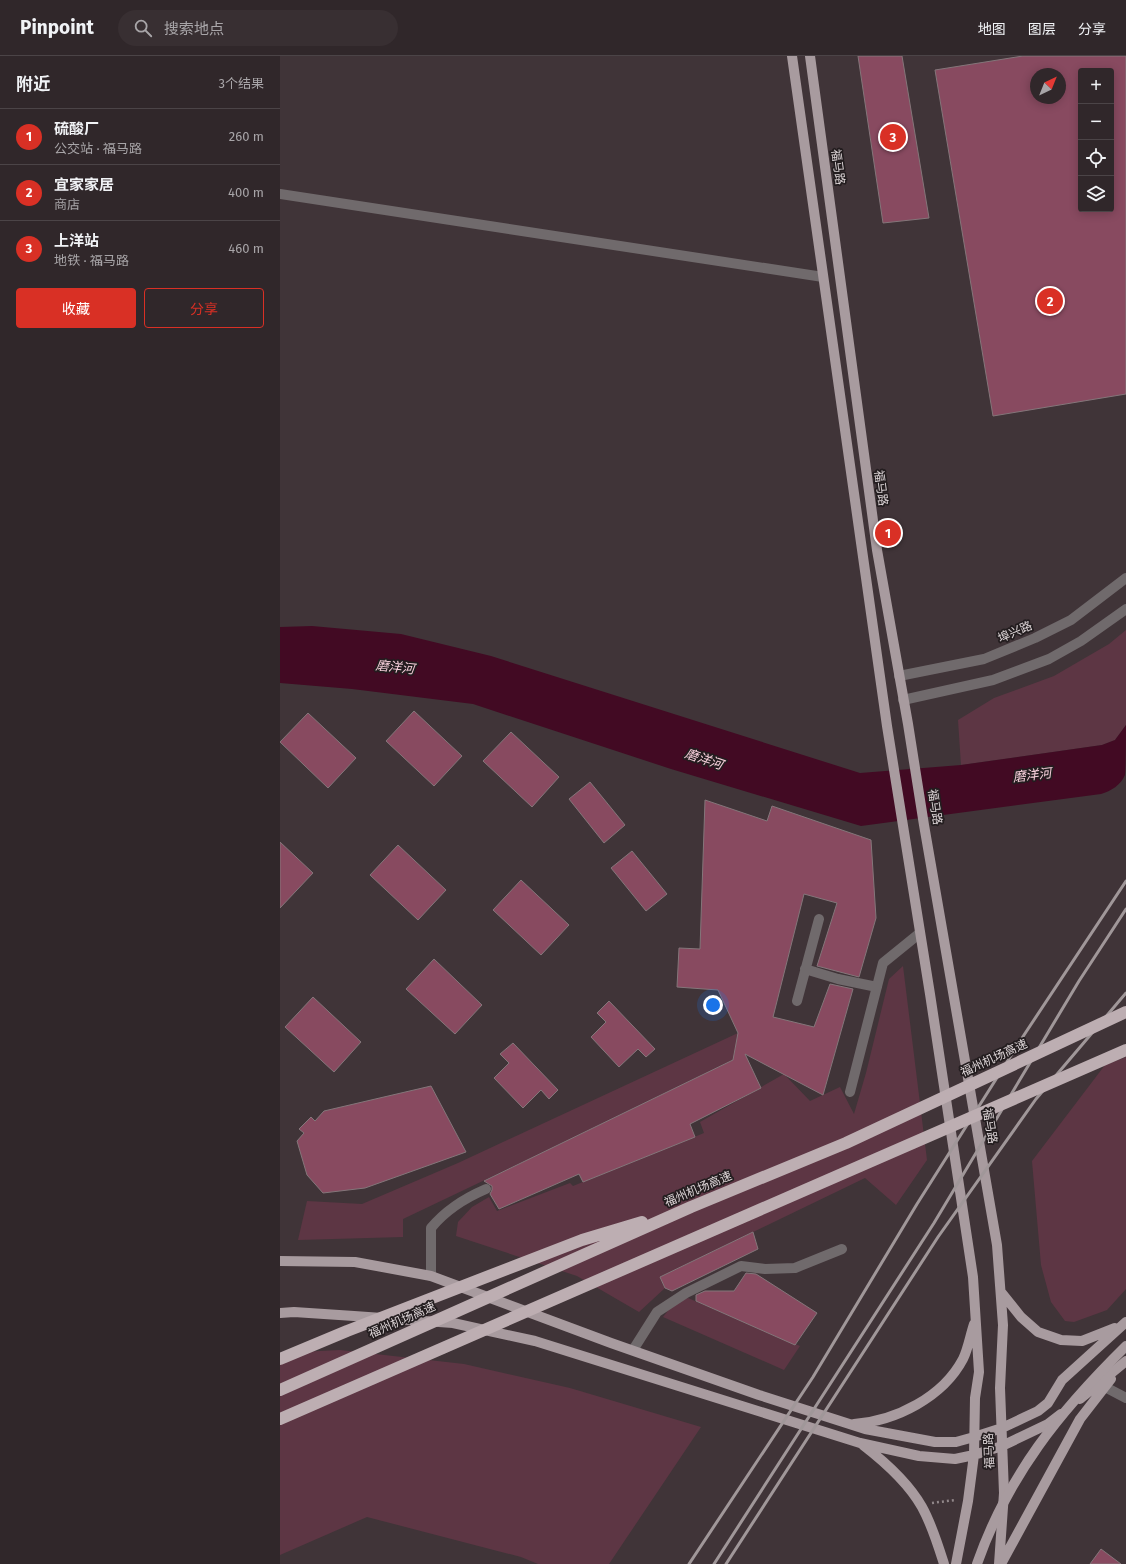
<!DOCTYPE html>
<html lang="zh">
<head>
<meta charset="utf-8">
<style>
	body { margin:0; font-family:"Fira Sans","Noto Sans SC",sans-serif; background:#382f32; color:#f1f3f6 }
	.controls { position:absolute; right:12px; top:12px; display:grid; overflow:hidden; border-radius:4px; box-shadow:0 2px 10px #0003 }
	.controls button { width:36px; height:36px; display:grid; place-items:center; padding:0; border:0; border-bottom:1px solid #4b4447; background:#30272a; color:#f1f3f6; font:20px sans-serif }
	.compass { position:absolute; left:750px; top:12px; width:36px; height:36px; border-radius:50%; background:#30272a; box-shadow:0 2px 10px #0003; rotate:43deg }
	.you { position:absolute; left:433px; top:949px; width:14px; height:14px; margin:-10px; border:3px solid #fff; border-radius:50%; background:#1a73e8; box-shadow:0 0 0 6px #1a73e833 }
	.badge { display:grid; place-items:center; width:26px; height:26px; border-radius:50%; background:#d93025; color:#fff; font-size:13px; font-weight:700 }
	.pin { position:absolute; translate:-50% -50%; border:2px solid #fff; box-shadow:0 1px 4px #0006 }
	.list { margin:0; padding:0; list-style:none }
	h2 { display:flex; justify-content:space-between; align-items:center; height:52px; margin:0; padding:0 16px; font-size:17px }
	h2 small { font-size:13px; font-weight:400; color:#a8a5a8 }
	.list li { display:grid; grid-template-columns:26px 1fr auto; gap:12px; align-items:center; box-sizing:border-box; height:56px; padding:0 16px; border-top:1px solid #4b4447 }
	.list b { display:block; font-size:15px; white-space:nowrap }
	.list p { margin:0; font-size:13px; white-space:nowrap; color:#a8a5a8 }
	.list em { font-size:13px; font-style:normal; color:#a8a5a8 }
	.actions { display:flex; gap:8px; padding:12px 16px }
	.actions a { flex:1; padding:9px 0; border:1px solid #d93025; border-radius:4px; text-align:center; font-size:14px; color:#d93025 }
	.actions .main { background:#d93025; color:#fff }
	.icon { flex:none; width:22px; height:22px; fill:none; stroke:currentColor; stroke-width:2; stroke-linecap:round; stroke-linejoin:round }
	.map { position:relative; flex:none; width:846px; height:1508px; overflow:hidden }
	header { display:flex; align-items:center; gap:24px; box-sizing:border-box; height:56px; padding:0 20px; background:#30272a; border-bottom:1px solid #4b4447 }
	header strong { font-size:19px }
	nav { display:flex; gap:22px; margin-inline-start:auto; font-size:14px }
	.search { width:280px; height:36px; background:#382f32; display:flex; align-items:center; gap:10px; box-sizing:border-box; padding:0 14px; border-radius:22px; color:#a8a5a8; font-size:15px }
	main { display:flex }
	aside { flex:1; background:#30272a }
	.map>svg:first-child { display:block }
	.green { fill:#5d3644 }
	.water { fill:#420a23 }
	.building { fill:#884a60; stroke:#84767a; fill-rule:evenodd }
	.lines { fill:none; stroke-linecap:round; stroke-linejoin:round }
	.path { stroke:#91878a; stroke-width:2.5; stroke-dasharray:2 3; stroke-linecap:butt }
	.minor { stroke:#706a6c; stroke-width:10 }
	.major { stroke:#a89b9f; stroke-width:10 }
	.rail { stroke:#a09799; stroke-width:3 }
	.major-bridge { stroke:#a89b9f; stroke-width:10 }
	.highway-bridge { stroke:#bdaeb2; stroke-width:12 }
	.labels { text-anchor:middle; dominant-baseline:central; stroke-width:3.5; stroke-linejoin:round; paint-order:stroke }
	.street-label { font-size:12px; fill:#ddd5d7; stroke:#231d1f }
	.water-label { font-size:13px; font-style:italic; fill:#f8d0dc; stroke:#231d1f }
</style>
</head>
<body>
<header>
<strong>Pinpoint</strong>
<div class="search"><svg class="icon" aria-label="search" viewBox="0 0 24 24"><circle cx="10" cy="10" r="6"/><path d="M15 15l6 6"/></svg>搜索地点</div>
<nav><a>地图</a><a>图层</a><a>分享</a></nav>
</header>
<main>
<aside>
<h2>附近<small>3个结果</small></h2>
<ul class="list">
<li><span class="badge">1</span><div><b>硫酸厂</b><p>公交站 · 福马路</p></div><em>260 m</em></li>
<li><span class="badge">2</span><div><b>宜家家居</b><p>商店</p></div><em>400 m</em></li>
<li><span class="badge">3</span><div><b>上洋站</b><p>地铁 · 福马路</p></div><em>460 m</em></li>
</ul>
<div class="actions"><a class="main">收藏</a><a>分享</a></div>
</aside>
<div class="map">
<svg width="846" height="1508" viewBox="0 0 846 1508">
	<rect width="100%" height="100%" fill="#403438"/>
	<!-- green -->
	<path class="green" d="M846,574V669L835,684L822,689L681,709L678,664L714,642L774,620L829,588Z
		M623,910L647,1104L616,1149L585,1122L380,1221L385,1232L359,1256L297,1220L176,1180L178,1166L192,1151L209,1141L217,1155L290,1127L293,1130L424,1077L420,1066L504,1018L530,1045L560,1031L574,1058L586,1017L609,923Z
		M458,977L465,998L400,1031L123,1163V1181L18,1184L27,1145L82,1148L178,1107Z
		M846,1001V1233L827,1254L794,1266L785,1265L771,1246L761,1209L752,1105L825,1009Z
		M408,1242L520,1290L504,1314L383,1261L394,1247Z
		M60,1294L184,1308L290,1332L421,1371L329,1508H258L241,1501L87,1461L0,1499V1297Z"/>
	<!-- water -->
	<path class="water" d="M32,570L121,578L211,600L580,717L681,709L822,689L835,684L846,669C846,678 846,713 845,719C841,729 831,735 821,738L581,770L391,713L193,648L72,633L0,627V571Z"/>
	<!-- building -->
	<path class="building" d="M578,0H622L649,162L603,167Z
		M743,0H846V338L713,360L655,14ZM801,15H831V153H801ZM756,18H780V42H756Z
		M134,655L182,700L154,730L106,685Z
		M28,657L76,702L48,732L0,686Z
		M231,676L279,721L252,751L203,705Z
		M310,726L345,769L324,787L289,743Z
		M425,744L487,765L492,750L591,784L596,862L579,921L537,910L557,847L524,838L493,961L534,971L550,928L573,933L543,1039L465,998L481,1032L410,1068L415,1081L303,1126L299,1118L219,1153L210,1138L212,1134V1130L204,1125L453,1004L458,977L438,934L397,931L399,892L420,893Z
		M0,786L33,817L0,852Z
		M118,789L166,834L138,864L90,819Z
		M352,795L387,838L366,855L331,812Z
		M241,824L289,869L261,899L213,854Z
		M154,903L202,949L175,978L126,933Z
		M33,941L81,986L54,1016L5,971Z
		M329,945L375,993L366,1001L358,993L339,1011L311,981L326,966L317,957Z
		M233,987L278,1034L269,1043L261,1034L243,1052L214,1022L229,1007L220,998Z
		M151,1030L186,1096L85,1132L43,1137L27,1119L17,1085L24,1077L19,1073L31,1061L35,1065L44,1055Z
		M473,1176L478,1193L392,1235L385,1232L380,1221Z
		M466,1217L476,1218L537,1257L515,1289L416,1245V1239L425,1235H454Z
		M821,1493L841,1508H810Z"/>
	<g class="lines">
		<!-- path -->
		<path class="path" d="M652,1447L675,1444"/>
		<!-- minor -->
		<path class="minor" d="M0,138L543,221
			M619,620L704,603L755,582L791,564L846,522
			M623,644L713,624L769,603L801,585L846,553
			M525,913L558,923L597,931
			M517,945L539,863
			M570,1036L603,907L640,877
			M151,1220V1172C165,1155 185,1142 206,1133
			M353,1294L377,1256L406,1237L461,1210L485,1213L515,1212L562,1193
			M825,1331L846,1342"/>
		<!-- major -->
		<path class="major" d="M512,0L607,670L650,938L693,1221L699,1316L695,1342L694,1399L688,1445L676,1508
			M530,0L597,494L628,668L644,769L717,1189L723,1269L720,1332L724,1437L719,1508
			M0,1205L75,1206L151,1220L331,1287L479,1339L585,1373L655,1386H676L694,1381L722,1372L758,1355L768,1347L782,1324L846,1266
			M721,1236L741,1261L758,1276L781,1284L802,1285L835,1272
			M0,1257L14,1256L74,1260L173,1267L255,1285L580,1387L639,1400L675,1403L694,1399L722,1390L768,1368L781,1358
			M800,1343L846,1305
			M574,1368C616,1365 663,1341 683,1303C688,1293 690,1280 694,1268
			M583,1389C605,1406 628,1426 642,1451C652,1469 658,1489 664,1508
			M721,1508L800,1363L831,1323"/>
		<!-- rail -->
		<path class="rail" d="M409,1508L533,1321L637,1148L744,979L846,825
			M434,1508L654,1167L799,925L846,853
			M446,1508L658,1181L756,1043L846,937"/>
		<!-- major-bridge -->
		<path class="major-bridge" d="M697,1508C728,1419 780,1355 846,1290"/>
		<!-- highway-bridge -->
		<path class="highway-bridge" d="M0,1303L67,1275L302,1184L362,1166
			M0,1334L411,1151L566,1087L846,956
			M0,1363L846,994"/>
	</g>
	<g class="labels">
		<!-- street labels -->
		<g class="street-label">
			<text transform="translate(558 111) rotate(82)">福马路</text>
			<text transform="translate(601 432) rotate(82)">福马路</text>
			<text transform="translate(735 576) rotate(-23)">埠兴路</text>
			<text transform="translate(655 751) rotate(81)">福马路</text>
			<text transform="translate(714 1002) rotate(-25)">福州机场高速</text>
			<text transform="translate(710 1070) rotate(80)">福马路</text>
			<text transform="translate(418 1133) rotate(-23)">福州机场高速</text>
			<text transform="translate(122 1264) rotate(-24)">福州机场高速</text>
			<text transform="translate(709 1395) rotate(-92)">福马路</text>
		</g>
		<!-- water labels -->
		<g class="water-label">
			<text transform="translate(115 611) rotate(6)">磨洋河</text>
			<text transform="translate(424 703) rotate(19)">磨洋河</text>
			<text transform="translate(752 719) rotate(-7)">磨洋河</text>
		</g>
	</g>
</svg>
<div class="controls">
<button>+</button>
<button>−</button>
<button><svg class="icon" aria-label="locate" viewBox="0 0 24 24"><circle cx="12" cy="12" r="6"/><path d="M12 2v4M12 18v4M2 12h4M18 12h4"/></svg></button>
<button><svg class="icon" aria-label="layers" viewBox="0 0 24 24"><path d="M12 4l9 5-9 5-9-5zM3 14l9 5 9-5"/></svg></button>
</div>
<svg class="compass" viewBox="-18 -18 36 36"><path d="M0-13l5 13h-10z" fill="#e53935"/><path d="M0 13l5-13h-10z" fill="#a8a5a8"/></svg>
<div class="you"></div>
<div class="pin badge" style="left:608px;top:477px">1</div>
<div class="pin badge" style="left:770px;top:245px">2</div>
<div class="pin badge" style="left:613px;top:81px">3</div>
</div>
</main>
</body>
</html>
